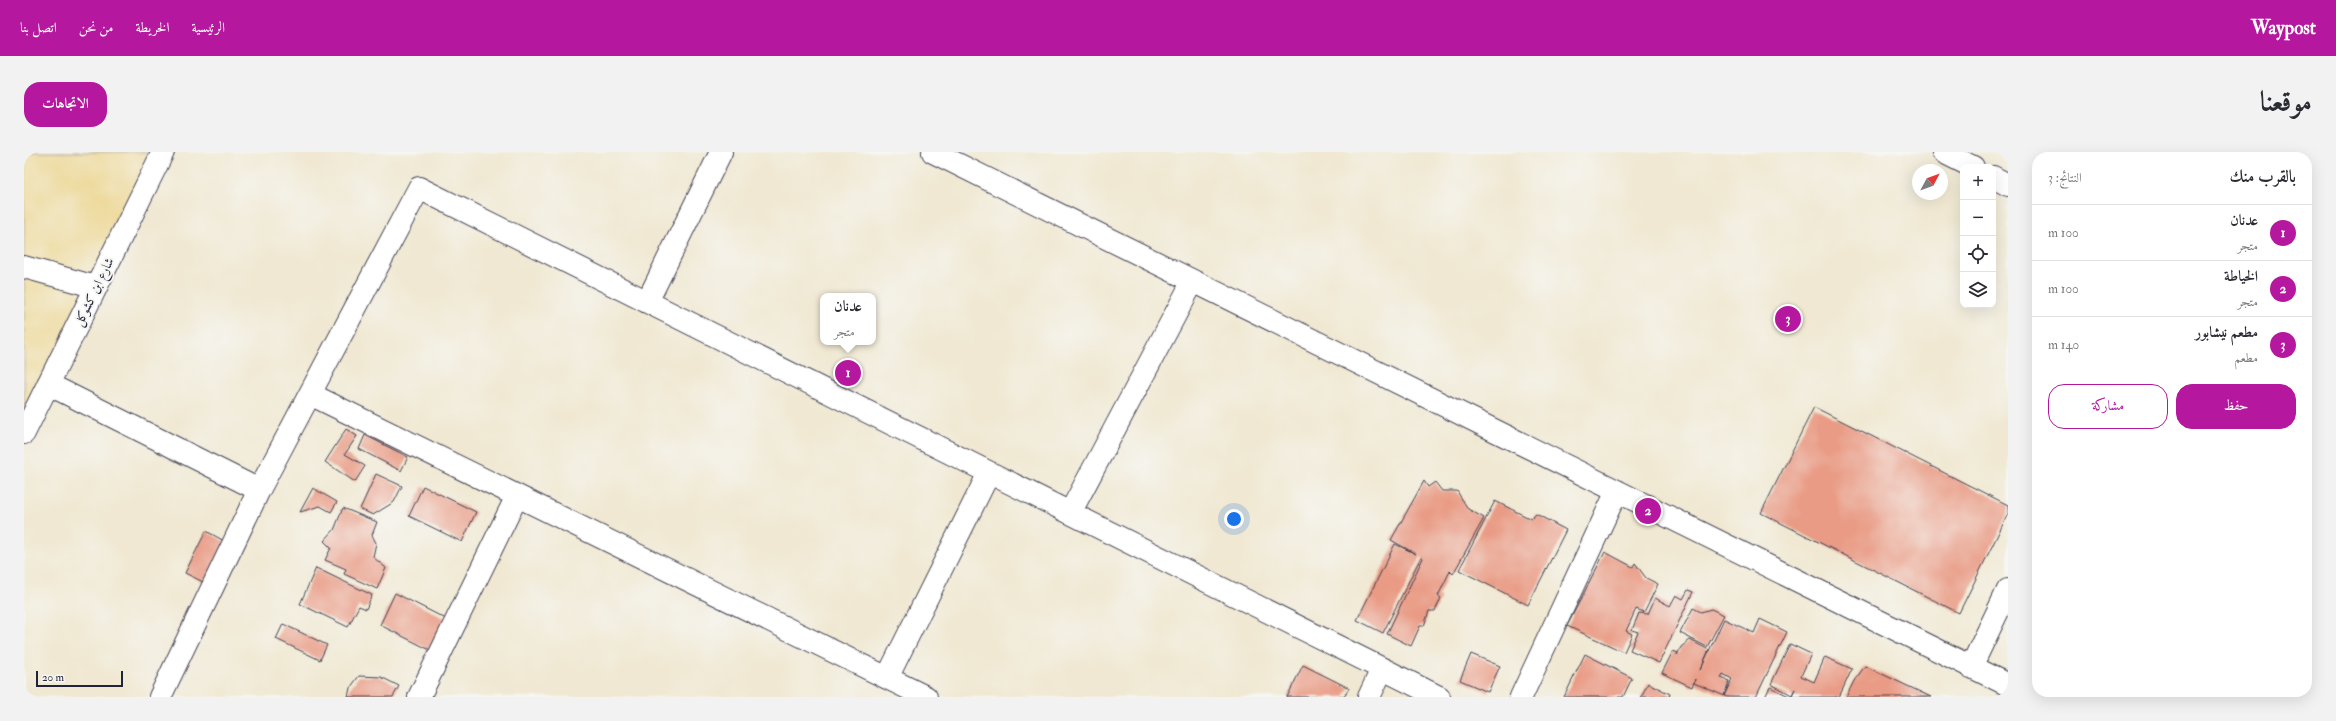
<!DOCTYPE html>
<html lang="ar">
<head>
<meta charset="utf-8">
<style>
	body { margin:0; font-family:"IM FELL Double Pica",Amiri,serif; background:#f2f2f3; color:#2b2b33; direction:rtl }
	.controls { position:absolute; right:12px; top:12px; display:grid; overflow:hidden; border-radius:8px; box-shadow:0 4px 16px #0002 }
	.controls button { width:36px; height:36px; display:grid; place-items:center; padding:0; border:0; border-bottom:1px solid #e1e1e2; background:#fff; color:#2b2b33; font:20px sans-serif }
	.compass { position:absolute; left:1888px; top:12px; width:36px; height:36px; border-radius:50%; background:#fff; box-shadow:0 4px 16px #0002; rotate:49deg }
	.scale { position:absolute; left:12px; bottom:10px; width:87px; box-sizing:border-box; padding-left:4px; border:2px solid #22223b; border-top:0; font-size:11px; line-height:14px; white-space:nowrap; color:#22223b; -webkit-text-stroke:3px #f6f6f2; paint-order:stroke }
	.you { position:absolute; left:1210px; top:367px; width:14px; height:14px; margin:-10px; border:3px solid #fff; border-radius:50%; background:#1a73e8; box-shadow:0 0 0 6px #1a73e833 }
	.badge { display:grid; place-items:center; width:26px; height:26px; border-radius:50%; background:#b5179e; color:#fff; font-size:13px; font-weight:700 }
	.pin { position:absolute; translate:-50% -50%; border:2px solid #fff; box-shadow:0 1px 4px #0006 }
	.popup { position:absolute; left:796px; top:141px; width:56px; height:52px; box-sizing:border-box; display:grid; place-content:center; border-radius:8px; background:#fff; filter:drop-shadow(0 1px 3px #0005); font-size:13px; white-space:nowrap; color:#7c7c81 }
	.popup b { font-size:15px; color:#2b2b33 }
	.popup::after { content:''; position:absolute; left:50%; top:100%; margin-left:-8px; border:8px solid transparent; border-top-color:#fff }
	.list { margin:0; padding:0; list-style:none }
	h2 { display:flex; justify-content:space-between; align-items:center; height:52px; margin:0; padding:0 16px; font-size:17px }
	h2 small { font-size:13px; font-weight:400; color:#7c7c81 }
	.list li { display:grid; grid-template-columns:26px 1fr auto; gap:12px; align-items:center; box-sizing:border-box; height:56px; padding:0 16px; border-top:1px solid #e1e1e2 }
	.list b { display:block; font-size:15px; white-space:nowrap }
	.list p { margin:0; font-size:13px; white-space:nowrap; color:#7c7c81 }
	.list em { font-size:13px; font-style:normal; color:#7c7c81 }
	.actions { display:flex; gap:8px; padding:12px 16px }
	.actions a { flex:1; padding:9px 0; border:1px solid #b5179e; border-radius:16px; text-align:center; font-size:14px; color:#b5179e }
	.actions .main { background:#b5179e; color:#fff }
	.icon { flex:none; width:22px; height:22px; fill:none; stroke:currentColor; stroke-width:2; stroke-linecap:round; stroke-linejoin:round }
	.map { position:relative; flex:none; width:1984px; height:545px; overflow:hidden; direction:ltr; border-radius:16px }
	header { display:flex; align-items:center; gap:24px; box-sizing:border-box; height:56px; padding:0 20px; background:#b5179e; color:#fff }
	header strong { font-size:19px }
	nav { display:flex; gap:22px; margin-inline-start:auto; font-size:14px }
	.intro { display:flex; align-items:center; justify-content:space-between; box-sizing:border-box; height:96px; padding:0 24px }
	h1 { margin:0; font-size:28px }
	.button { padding:10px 18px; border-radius:16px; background:#b5179e; color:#fff; font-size:14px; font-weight:700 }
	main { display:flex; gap:24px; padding:0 24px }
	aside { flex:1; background:#fff; border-radius:16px; box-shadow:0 4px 16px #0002 }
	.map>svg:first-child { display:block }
	.sand { fill:#eeda9e; stroke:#887e6c }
	.building { fill:#e99b85; fill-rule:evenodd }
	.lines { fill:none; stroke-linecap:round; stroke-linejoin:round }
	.minor-casing { stroke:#414052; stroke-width:24 }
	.minor { stroke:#fff; stroke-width:22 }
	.labels { text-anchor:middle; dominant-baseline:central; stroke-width:4; stroke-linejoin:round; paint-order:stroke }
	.street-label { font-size:13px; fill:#22223b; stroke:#f6f6f2 }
</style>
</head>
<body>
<header>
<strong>Waypost</strong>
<nav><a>الرئيسية</a><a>الخريطة</a><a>من نحن</a><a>اتصل بنا</a></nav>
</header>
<div class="intro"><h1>موقعنا</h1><a class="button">الاتجاهات</a></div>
<main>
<aside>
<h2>بالقرب منك<small>النتائج: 3</small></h2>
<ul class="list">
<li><span class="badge">1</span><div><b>عدنان</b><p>متجر</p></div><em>100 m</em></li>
<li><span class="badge">2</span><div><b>الخياطة</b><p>متجر</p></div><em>100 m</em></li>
<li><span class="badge">3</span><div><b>مطعم نيشابور</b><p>مطعم</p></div><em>140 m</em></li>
</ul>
<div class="actions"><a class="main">حفظ</a><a>مشاركة</a></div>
</aside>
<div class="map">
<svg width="1984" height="545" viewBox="0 0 1984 545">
	<rect width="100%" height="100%" fill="#f6f6f2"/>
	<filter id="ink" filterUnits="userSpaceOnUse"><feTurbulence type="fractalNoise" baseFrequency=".025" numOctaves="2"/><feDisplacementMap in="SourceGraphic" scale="8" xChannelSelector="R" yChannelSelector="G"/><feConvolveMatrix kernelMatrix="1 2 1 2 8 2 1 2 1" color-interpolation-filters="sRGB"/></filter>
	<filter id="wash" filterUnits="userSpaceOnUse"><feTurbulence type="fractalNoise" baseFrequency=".012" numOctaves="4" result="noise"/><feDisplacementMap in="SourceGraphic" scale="16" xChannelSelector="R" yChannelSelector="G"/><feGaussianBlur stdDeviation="0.9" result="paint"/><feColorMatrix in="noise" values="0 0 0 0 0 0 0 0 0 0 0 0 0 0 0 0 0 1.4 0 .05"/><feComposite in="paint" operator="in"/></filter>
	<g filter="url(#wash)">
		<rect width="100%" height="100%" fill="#f0e8d2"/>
		<!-- sand -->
		<path class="sand" d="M0,0H139L0,267Z"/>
		<g id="blocks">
			<!-- building -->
			<path class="building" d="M1790,255L1984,353V362L1935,461L1737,361Z
				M322,277L333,284L321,302L341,314L331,330L301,310Z
				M341,283L384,305L377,319L335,297Z
				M352,322L378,334L370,350L349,363L336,357Z
				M1400,329L1404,335L1411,330L1418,339H1433L1444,357L1460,366L1429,422L1426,419L1414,444L1417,446L1411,459H1405L1400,474H1396L1387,494L1363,482L1399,406L1397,405L1359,481L1333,468L1371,392L1392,402L1367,388Z
				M399,334L452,360L438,390L385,364Z
				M289,336L313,350L307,360L296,354L276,360Z
				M1471,349L1507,367L1512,362L1542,378L1504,453L1435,418Z
				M319,356L353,370L348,383L352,391L349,405L362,416L353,437L320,422L322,417L301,408L307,396L300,389L310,378Z
				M182,379L204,391L183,432L161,421Z
				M1581,400L1609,415L1611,411L1622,426L1634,432L1620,460L1612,457L1602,479L1608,482L1600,500L1543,474Z
				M292,416L348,443L342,457L335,454L324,475L276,452Z
				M1664,438L1669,440L1635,511L1606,498L1614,480L1608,478L1615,461L1624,462L1631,446L1646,454L1652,443L1659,447Z
				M371,441L428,470L412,501L356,473Z
				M1669,456L1677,460L1687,457L1700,463L1683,495L1656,481Z
				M1700,467L1730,481L1736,467L1763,480L1732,545H1703L1670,531L1671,527L1668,535L1638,521L1649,499L1654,501L1653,503L1657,495L1666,488L1685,498L1676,518ZM1699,522L1708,527L1700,544L1705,529L1697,526Z
				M259,472L303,493L296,508L252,487Z
				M1766,492L1787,502L1777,524L1790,530L1801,505L1828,517L1815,545H1767L1771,537L1768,543L1747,532Z
				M1447,502L1476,514L1464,540L1436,528Z
				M1561,502L1608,526L1599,545H1540Z
				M1279,513L1325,536L1320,545H1263Z
				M1841,514L1907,545H1822L1830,529Z
				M335,524L357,525L375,534L369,545H324L326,536Z
				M1624,531L1646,542L1645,545H1617Z
				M1746,535L1767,545H1741Z"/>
		</g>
	</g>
	<g filter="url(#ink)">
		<use href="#blocks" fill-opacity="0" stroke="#414052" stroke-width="1"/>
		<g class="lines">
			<!-- minor casing -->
			<g class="minor-casing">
				<path id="minor" d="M909,0L1984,533
					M1919,0L1949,15
					M1969,25L1984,33
					M0,115L72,135
					M623,150L697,0
					M24,232L235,338
					M286,242L902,545
					M0,281L139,0
					M1046,361L1169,129
					M1947,515L1984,438
					M863,526L965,321
					M136,545L235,338L395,36L1415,545
					M395,545L493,344
					M1345,545L1358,517
					M1497,545L1593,339"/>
			</g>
			<!-- minor -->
			<use href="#minor" class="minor"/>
		</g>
	</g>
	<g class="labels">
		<!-- street labels -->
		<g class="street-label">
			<text transform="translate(70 140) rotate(-64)">شارع ابن كشوكل</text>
		</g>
	</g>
</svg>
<div class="controls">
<button>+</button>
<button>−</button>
<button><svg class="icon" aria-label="locate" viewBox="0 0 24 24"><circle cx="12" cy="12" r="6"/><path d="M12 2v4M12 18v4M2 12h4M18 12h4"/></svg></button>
<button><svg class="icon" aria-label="layers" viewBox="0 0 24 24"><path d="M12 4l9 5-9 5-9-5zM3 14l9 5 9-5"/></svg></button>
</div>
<svg class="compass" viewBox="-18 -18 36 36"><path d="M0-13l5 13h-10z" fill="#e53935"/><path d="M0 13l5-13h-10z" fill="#7c7c81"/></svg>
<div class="scale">20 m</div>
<div class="you"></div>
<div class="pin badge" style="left:824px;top:221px">1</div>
<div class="popup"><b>عدنان</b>متجر</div>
<div class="pin badge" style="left:1624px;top:359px">2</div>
<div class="pin badge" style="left:1764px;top:167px">3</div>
</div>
</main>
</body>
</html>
